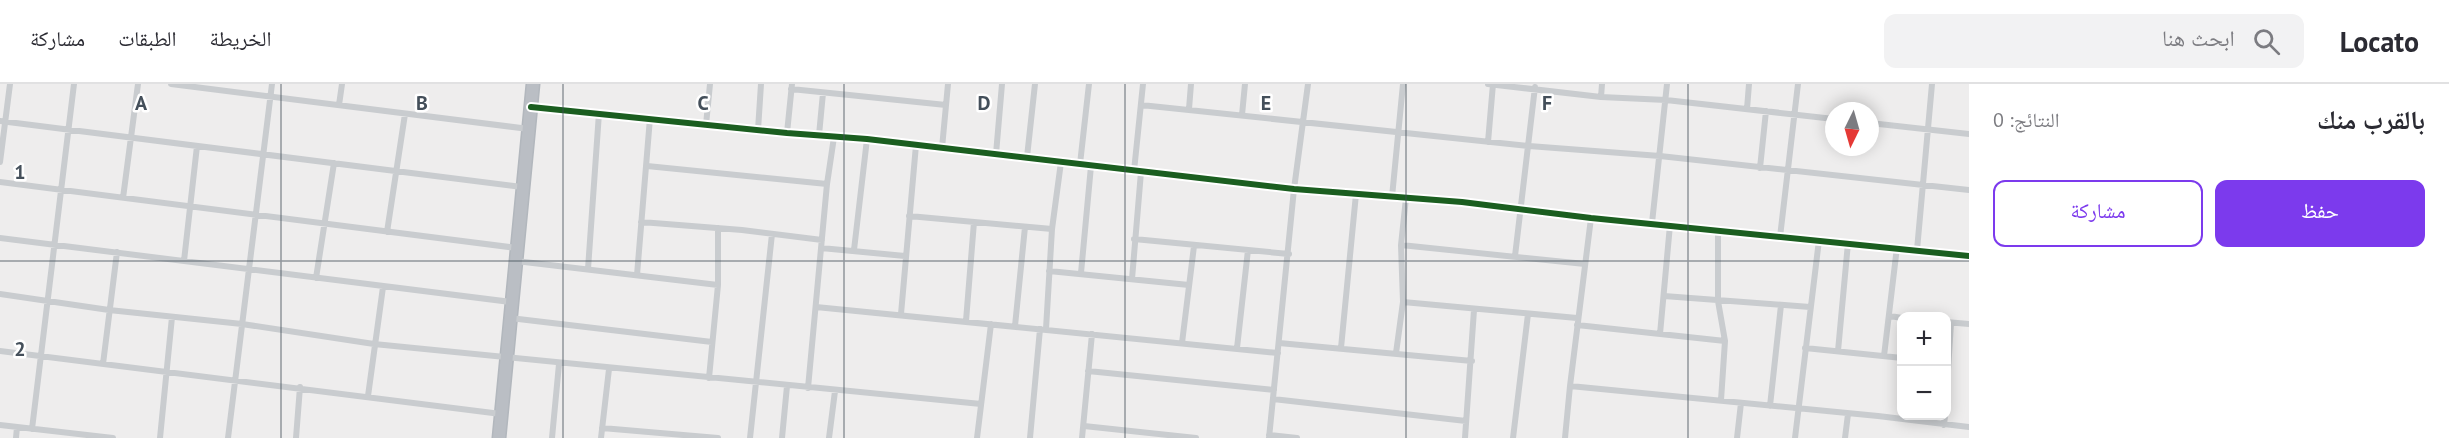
<!DOCTYPE html>
<html lang="ar">
<head>
<meta charset="utf-8">
<style>
	body { margin:0; font-family:"PT Sans","Noto Naskh Arabic",sans-serif; background:#f2f2f3; color:#2b2b33; direction:rtl }
	.controls { position:absolute; right:18px; bottom:18px; display:grid; overflow:hidden; border-radius:12px; box-shadow:0 3px 15px #0003 }
	.controls button { width:54px; height:54px; display:grid; place-items:center; padding:0; border:0; border-bottom:2px solid #e1e1e2; background:#fff; color:#2b2b33; font:30px sans-serif }
	.compass { position:absolute; left:1825px; top:18px; width:54px; height:54px; border-radius:50%; background:#fff; box-shadow:0 3px 15px #0003; rotate:185deg }
	.list { margin:0; padding:0; list-style:none }
	h2 { display:flex; justify-content:space-between; align-items:center; height:78px; margin:0; padding:0 24px; font-size:26px }
	h2 small { font-size:20px; font-weight:400; color:#7c7c81 }
	.actions { display:flex; gap:12px; padding:18px 24px }
	.actions a { flex:1; padding:14px 0; border:2px solid #7c3aed; border-radius:12px; text-align:center; font-size:21px; color:#7c3aed }
	.actions .main { background:#7c3aed; color:#fff }
	.icon { flex:none; width:33px; height:33px; fill:none; stroke:currentColor; stroke-width:2; stroke-linecap:round; stroke-linejoin:round }
	.map { position:relative; flex:none; width:1969px; height:354px; overflow:hidden; direction:ltr }
	header { display:flex; align-items:center; gap:36px; box-sizing:border-box; height:84px; padding:0 30px; background:#fff; border-bottom:2px solid #e1e1e2 }
	header strong { font-size:28px }
	nav { display:flex; gap:33px; margin-inline-start:auto; font-size:21px }
	.search { width:420px; height:54px; background:#f2f2f3; display:flex; align-items:center; gap:15px; box-sizing:border-box; padding:0 21px; border-radius:12px; color:#7c7c81; font-size:22px }
	main { display:flex }
	aside { flex:1; background:#fff }
	.map>svg:first-child { display:block }
	.lines { fill:none; stroke-linecap:round; stroke-linejoin:round }
	.highway-casing { stroke:#b2b7bd; stroke-width:15 }
	.street { stroke:#c9cccf; stroke-width:6 }
	.highway { stroke:#babec4; stroke-width:12 }
	.cycleway-casing { stroke:#fff; stroke-width:10 }
	.cycleway { stroke:#1b5e20; stroke-width:6 }
	.grid { fill:none; stroke:#444f5a; stroke-width:1.5; stroke-opacity:0.55 }
	.grid-label { font-size:20px; text-anchor:middle; font-weight:bold; fill:#444f5a; stroke:#fff; stroke-width:5; stroke-linejoin:round; paint-order:stroke }
</style>
</head>
<body>
<header>
<strong>Locato</strong>
<div class="search"><svg class="icon" aria-label="search" viewBox="0 0 24 24"><circle cx="10" cy="10" r="6"/><path d="M15 15l6 6"/></svg>ابحث هنا</div>
<nav><a>الخريطة</a><a>الطبقات</a><a>مشاركة</a></nav>
</header>
<main>
<aside>
<h2>بالقرب منك<small>النتائج: 0</small></h2>
<ul class="list">
</ul>
<div class="actions"><a class="main">حفظ</a><a>مشاركة</a></div>
</aside>
<div class="map">
<svg width="1969" height="354" viewBox="0 0 1969 354">
	<rect width="100%" height="100%" fill="#eeeded"/>
	<g class="lines">
		<!-- highway casing -->
		<g class="highway-casing">
			<path id="highway" d="M499,354L533,0"/>
		</g>
		<!-- street -->
		<path class="street" d="M171,0L529,45
			M1488,0L1601,13L1666,16L1834,35
			M791,5L946,21
			M1601,13L1602,0
			M339,21L342,0
			M1141,21L1529,62L1660,72L1969,106
			M531,23L787,49L867,55L1294,105L1462,118L1591,134L1969,172
			M1189,25L1191,0
			M1747,25L1749,0
			M1242,31L1245,0
			M0,37L522,103
			M1870,39L1969,50
			M706,41L710,0
			M758,46L761,0
			M787,49L792,0
			M819,51L823,9
			M1488,58L1493,0
			M942,64L948,0
			M996,70L1002,0
			M1027,73L1035,0
			M0,78L10,0
			M1080,80L1089,0
			M647,82L827,100
			M1760,84L1766,27
			M1134,87L1143,0
			M0,98L517,164
			M1392,113L1403,0
			M123,114L138,0
			M909,132L1052,145
			M1591,134L1570,302L1878,332L1969,343
			M641,138L742,146L822,156
			M1652,139L1667,0
			M1718,145V217L1725,257L1721,316
			M387,148L405,30
			M1780,153L1798,0
			M0,154L511,218
			M1134,155L1289,170
			M1401,161L1585,180
			M821,164L905,172
			M854,166L867,55
			M1917,166L1932,0
			M1515,172L1535,3
			M184,177L197,62
			M516,177L718,201
			M588,185L599,29
			M1049,187L1189,201
			M1081,189L1091,82
			M637,191L650,34
			M316,194L334,79
			M1132,195L1141,88
			M0,210L109,226L242,240L374,260L981,320
			M1664,212L1810,223
			M1403,218L1577,234
			M816,223L1278,269
			M901,230L916,61
			M1890,232L1902,234
			M510,234L712,258
			M966,237L974,138
			M1946,238L1969,240
			M1577,241L1725,257
			M1015,242L1025,143
			M1046,245L1052,145L1061,78
			M1660,250L1670,141
			M1182,259L1194,162
			M1279,259L1472,277
			M1237,264L1248,166
			M1341,264L1356,110
			M1805,264L1902,274
			M0,267L501,330
			M1838,267L1848,159
			M1396,269L1403,218L1401,161L1406,114
			M1884,272L1897,163
			M103,280L117,168
			M1088,287L1274,306
			M709,294L718,201V144
			M808,304L827,100L834,53
			M368,312L383,203
			M1273,315L1466,337
			M1946,318L1951,239
			M1770,322L1781,221
			M0,341L113,354
			M1944,341L1945,332
			M1084,342L1196,354
			M602,344L718,354
			M32,345L74,0
			M1269,351L1297,354
			M16,354L17,343
			M160,354L172,233
			M228,354L272,0
			M296,354L300,303
			M552,354L559,280
			M601,354L609,285
			M750,354L772,150
			M782,354L787,302
			M829,354L835,307
			M977,354L991,240
			M1030,354L1040,245
			M1082,354L1092,250
			M1269,354L1294,105L1308,0
			M1465,354L1474,226
			M1513,354L1528,230
			M1565,354L1570,302
			M1737,354L1741,319
			M1795,354L1819,156
			M1845,354L1848,330"/>
		<!-- highway -->
		<use href="#highway" class="highway"/>
		<!-- cycleway casing -->
		<g class="cycleway-casing">
			<path id="cycleway" d="M531,23L787,49L867,55L1294,105L1462,118L1591,134L1969,172"/>
		</g>
		<!-- cycleway -->
		<use href="#cycleway" class="cycleway"/>
	</g>
	<!-- grid -->
	<path class="grid" d="M281,0V354M563,0V354M844,0V354M1125,0V354M1406,0V354M1688,0V354M0,177H1969"/>
	<g class="grid-label">
		<text x="141" y="26">A</text>
		<text x="422" y="26">B</text>
		<text x="703" y="26">C</text>
		<text x="984" y="26">D</text>
		<text x="1266" y="26">E</text>
		<text x="1547" y="26">F</text>
		<text x="20" y="95">1</text>
		<text x="20" y="272">2</text>
	</g>
</svg>
<div class="controls">
<button>+</button>
<button>−</button>
</div>
<svg class="compass" viewBox="-18 -18 36 36"><path d="M0-13l5 13h-10z" fill="#e53935"/><path d="M0 13l5-13h-10z" fill="#7c7c81"/></svg>
</div>
</main>
</body>
</html>
